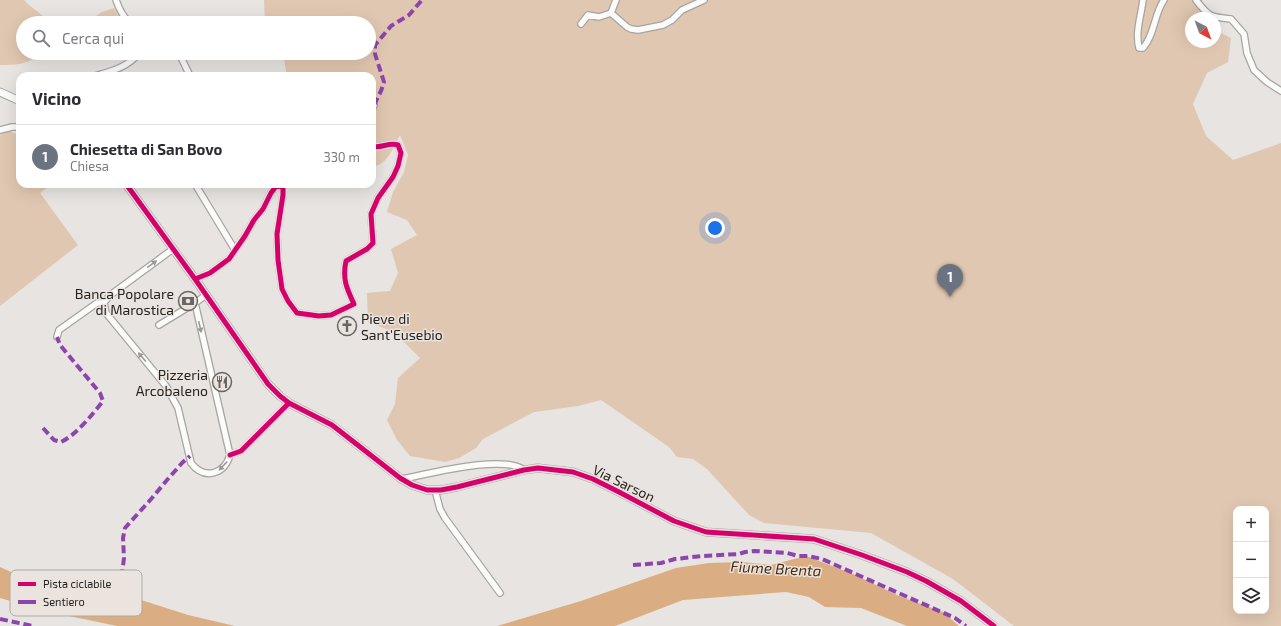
<!DOCTYPE html>
<html lang="it">
<head>
<meta charset="utf-8">
<style>
	body { margin:0; font-family:"Exo 2",sans-serif; background:#f7f7f7; color:#2b2b33 }
	.controls { position:absolute; right:12px; bottom:12px; display:grid; overflow:hidden; border-radius:8px; box-shadow:0 4px 16px #0002 }
	.controls button { width:36px; height:36px; display:grid; place-items:center; padding:0; border:0; border-bottom:1px solid #e1e1e2; background:#fff; color:#2b2b33; font:20px sans-serif }
	.compass { position:absolute; left:1185px; top:12px; width:36px; height:36px; border-radius:50%; background:#fff; box-shadow:0 4px 16px #0002; rotate:139deg }
	.you { position:absolute; left:715px; top:228px; width:14px; height:14px; margin:-10px; border:3px solid #fff; border-radius:50%; background:#1a73e8; box-shadow:0 0 0 6px #1a73e833 }
	.badge { display:grid; place-items:center; width:26px; height:26px; border-radius:50%; background:#0b8043; color:#fff; font-size:13px; font-weight:700 }
	.pin { position:absolute; translate:-50% -33px; filter:drop-shadow(0 1px 2px #0008) }
	.pin::after { content:''; position:absolute; top:21px; width:14px; height:12px; background:inherit; clip-path:polygon(0 0,100% 0,50% 100%) }
	.list { margin:0; padding:0; list-style:none }
	h2 { display:flex; justify-content:space-between; align-items:center; height:52px; margin:0; padding:0 16px; font-size:17px }
	h2 small { font-size:13px; font-weight:400; color:#7c7c81 }
	.list li { display:grid; grid-template-columns:26px 1fr auto; gap:12px; align-items:center; box-sizing:border-box; height:64px; padding:0 16px; border-top:1px solid #e1e1e2 }
	.list b { display:block; font-size:15px; white-space:nowrap }
	.list p { margin:0; font-size:13px; white-space:nowrap; color:#7c7c81 }
	.list em { font-size:13px; font-style:normal; color:#7c7c81 }
	.icon { flex:none; width:22px; height:22px; fill:none; stroke:currentColor; stroke-width:2; stroke-linecap:round; stroke-linejoin:round }
	.map { position:relative; flex:none; width:1281px; height:626px; overflow:hidden }
	.search { position:absolute; background:#fff; box-shadow:0 4px 16px #0002; left:16px; top:16px; width:360px; height:44px; display:flex; align-items:center; gap:10px; box-sizing:border-box; padding:0 14px; border-radius:22px; color:#7c7c81; font-size:15px }
	.panel { position:absolute; background:#fff; box-shadow:0 4px 16px #0002; left:16px; top:72px; width:360px; height:116px; border-radius:12px }
	.map>svg:first-child { display:block }
	.green { fill:#e0c7b1; fill-rule:evenodd }
	.water { fill:#daad83 }
	.lines { fill:none; stroke-linecap:round; stroke-linejoin:round }
	.minor-casing { stroke:#a7a4a2; stroke-width:8 }
	.tertiary-casing { stroke:#a7a4a2; stroke-width:9 }
	.minor { stroke:#fbfbfa; stroke-width:5.5 }
	.tertiary { stroke:#fbfbfa; stroke-width:7 }
	.quiet { stroke:#8e44ad; stroke-width:4; stroke-dasharray:8 4; stroke-linecap:butt }
	.cycleway-casing { stroke:#eae3de; stroke-width:8 }
	.cycleway { stroke:#d6006c; stroke-width:5 }
	.oneway { fill:#9b9a98 }
	.labels { text-anchor:middle; dominant-baseline:central; stroke-width:3; stroke-linejoin:round; paint-order:stroke }
	.poi-label { font-size:14px; fill:#252321; stroke:#eae3de; text-anchor:end }
	.street-label { font-size:14px; fill:#252321; stroke:#eae3de }
	.water-label { font-size:15px; font-style:italic; fill:#462b12; stroke:#eae3de }
	.key { fill:#eae3de; stroke:#afa9a5; stroke-width:1 }
	.key-label { font-size:11px; fill:#252321 }
</style>
</head>
<body>
<div class="map">
<svg width="1281" height="626" viewBox="0 0 1281 626">
	<rect width="100%" height="100%" fill="#e7e4e1"/>
	<!-- green -->
	<path class="green" d="M0,0H24C32,9 43,14 50,23H23V53H44C25,64 21,65 0,65Z
		M264,0H1202L1204,18H1191V42H1215V30L1231,38L1228,62L1207,73L1193,104L1206,136L1233,160L1281,143V626H1014L953,579L871,533L764,523L749,515L707,469L693,459L677,457L669,447L601,400L578,406L534,412L483,439L476,448L459,458L445,462L410,456L397,440L387,420L395,404L398,378L420,358L399,337L386,329L368,322L367,293L390,291L398,273L391,249L417,235L407,220L387,212L393,192L404,172L408,155L400,135C393,147 388,165 372,167V76H287L284,59L279,53H369V23H265ZM1236,509H1266V611H1236Z
		M114,8L122,23H78L93,18L102,12Z
		M5,130L17,134L20,137V184H52L40,193L78,245L0,306V135Z"/>
	<!-- water -->
	<path class="water" d="M806,556L853,574L899,596L943,612L959,626H907L861,608L825,607L809,597L786,592L683,600L615,626H497L581,601L676,568L709,563L742,562L771,565Z
		M0,567L24,578L138,599L188,615L235,626H117L45,611L0,598Z"/>
	<g class="lines">
		<!-- minor casing -->
		<g class="minor-casing">
			<path id="minor" d="M116,0C119,9 123,17 130,23
				M1143,0C1141,16 1135,32 1139,48H1143C1155,34 1154,14 1164,0
				M1196,0C1209,17 1210,17 1231,19L1244,34L1247,53L1254,70L1267,82L1281,91
				M611,13L627,27L631,29L638,30L663,25L672,20L682,10L704,0
				M611,13L616,0
				M581,24L588,15L599,17L611,13
				M179,53L190,76
				M95,76C112,71 128,67 139,53
				M372,109L374,105
				M0,130L12,127H20
				M195,184L235,250
				M173,249L109,296L104,303L106,313L166,386L178,408L191,463C204,480 224,475 230,455L195,303L206,295
				M195,279L210,273L229,259L245,236L254,220L263,209L271,193L277,185L283,188V195L277,234L278,260L282,289L288,301L297,313L319,316L331,315L354,304C347,289 342,279 346,261L367,249L373,243L371,214L378,198L393,177L398,166L401,153L398,145C388,142 381,149 372,146
				M159,325L195,303
				M57,337L59,330L97,303H104
				M230,455L241,451L289,403
				M402,479C429,474 503,454 524,470
				M435,490L440,509L445,518L500,593"/>
		</g>
		<!-- tertiary casing -->
		<g class="tertiary-casing">
			<path id="tertiary" d="M0,92L20,101
				M126,184L195,279L268,384L280,396L289,403L332,425L400,478L412,485L427,490H441L457,487L524,470L538,468L573,472L593,479L619,492L674,521L706,532L814,539L862,555L907,572L926,581L961,601L994,626"/>
		</g>
		<!-- minor -->
		<use href="#minor" class="minor"/>
		<!-- tertiary -->
		<use href="#tertiary" class="tertiary"/>
		<!-- quiet -->
		<path class="quiet" d="M374,105L381,91L384,82L375,54V45L391,26L409,15L422,0
			M43,428L54,440L61,442C76,435 92,415 103,401L100,393L60,345L57,337
			M633,565L661,563L675,559L702,556L739,554L745,552L755,551L787,553L798,556H808L822,559L955,618L966,626
			M120,589L124,558L123,538L125,528L152,498L167,480L182,463L190,456
			M0,619L33,626"/>
		<!-- cycleway casing -->
		<g class="cycleway-casing">
			<path id="cycleway" d="M126,184L195,279L268,384L280,396L289,403L332,425L400,478L412,485L427,490H441L457,487L524,470L538,468L573,472L593,479L619,492L674,521L706,532L814,539L862,555L907,572L926,581L961,601L994,626
				M195,279L210,273L229,259L245,236L254,220L263,209L271,193L277,185L283,188V195L277,234L278,260L282,289L288,301L297,313L319,316L331,315L354,304C347,289 342,279 346,261L367,249L373,243L371,214L378,198L393,177L398,166L401,153L398,145C388,142 381,149 372,146
				M230,455L241,451L289,403"/>
		</g>
		<!-- cycleway -->
		<use href="#cycleway" class="cycleway"/>
	</g>
	<!-- one-way arrows -->
	<defs><path id="oneway-solid" d="M-6-.8H1V-3.2L6.5 0L1 3.2V.8H-6Z"/></defs>
	<g class="oneway">
		<use href="#oneway-solid" transform="translate(152 264) rotate(-36)"/>
		<use href="#oneway-solid" transform="translate(200 327) rotate(77)"/>
		<use href="#oneway-solid" transform="translate(142 357) rotate(-130)"/>
		<use href="#oneway-solid" transform="translate(223 466) rotate(133)"/>
	</g>
	<!-- icons -->
	<defs>
		<g id="bank-ring" transform="scale(1)"><circle r="9.5" fill="#eae3de" stroke="#696764" stroke-width="1.5"/><path d="M-6-4H6V4H-6ZM0-2.3a2.3 2.3 0 1 0 0 4.6a2.3 2.3 0 1 0 0-4.6Z" fill="#696764"/></g>
		<g id="church-ring" transform="scale(1)"><circle r="9.5" fill="#eae3de" stroke="#696764" stroke-width="1.5"/><path d="M-1.2-6h2.4v3.5h3.3v2.4h-3.3V6h-2.4V-.1h-3.3v-2.4h3.3Z" fill="#696764"/></g>
		<g id="restaurant-ring" transform="scale(1)"><circle r="9.5" fill="#eae3de" stroke="#696764" stroke-width="1.5"/><path d="M-5-6h1v4h1v-4h1v4h1v-4h1v5L-1.5 .5V6h-2V.5L-5-1ZM5-6V6H3V1.5H1.5Q1.5-4 5-6Z" fill="#696764"/></g>
	</defs>
	<g fill-rule="evenodd">
		<use href="#bank-ring" x="188" y="301"/>
		<use href="#church-ring" x="347" y="326"/>
		<use href="#restaurant-ring" x="222" y="382"/>
	</g>
	<g class="labels">
		<!-- poi labels -->
		<g class="poi-label">
			<text x="174" y="293">Banca Popolare<tspan x="174" dy="16">di Marostica</tspan></text>
			<text x="361" y="318" text-anchor="start">Pieve di<tspan x="361" dy="16">Sant'Eusebio</tspan></text>
			<text x="208" y="374">Pizzeria<tspan x="208" dy="16">Arcobaleno</tspan></text>
		</g>
		<!-- street labels -->
		<g class="street-label">
			<text transform="translate(624 483) rotate(26)">Via Sarson</text>
		</g>
		<!-- water labels -->
		<g class="water-label">
			<text transform="translate(776 568) rotate(3)">Fiume Brenta</text>
		</g>
	</g>
	<!-- legend -->
	<rect x="10" y="570" width="132" height="46" rx="6" class="key"/>
	<rect x="18" y="582" width="18" height="4" fill="#d6006c"/>
	<rect x="18" y="600" width="18" height="4" fill="#8e44ad"/>
	<g class="key-label">
		<text x="43" y="588">Pista ciclabile</text>
		<text x="43" y="606">Sentiero</text>
	</g>
</svg>
<div class="controls">
<button>+</button>
<button>−</button>
<button><svg class="icon" aria-label="layers" viewBox="0 0 24 24"><path d="M12 4l9 5-9 5-9-5zM3 14l9 5 9-5"/></svg></button>
</div>
<svg class="compass" viewBox="-18 -18 36 36"><path d="M0-13l5 13h-10z" fill="#e53935"/><path d="M0 13l5-13h-10z" fill="#7c7c81"/></svg>
<div class="you"></div>
<div class="pin badge" style="left:950px;top:297px;background:#6b7280">1</div>
<div class="search"><svg class="icon" aria-label="search" viewBox="0 0 24 24"><circle cx="10" cy="10" r="6"/><path d="M15 15l6 6"/></svg>Cerca qui</div>
<section class="panel">
<h2>Vicino<small></small></h2>
<ul class="list">
<li><span class="badge" style="background:#6b7280">1</span><div><b>Chiesetta di San Bovo</b><p>Chiesa</p></div><em>330 m</em></li>
</ul>
</section>
</div>
</body>
</html>
